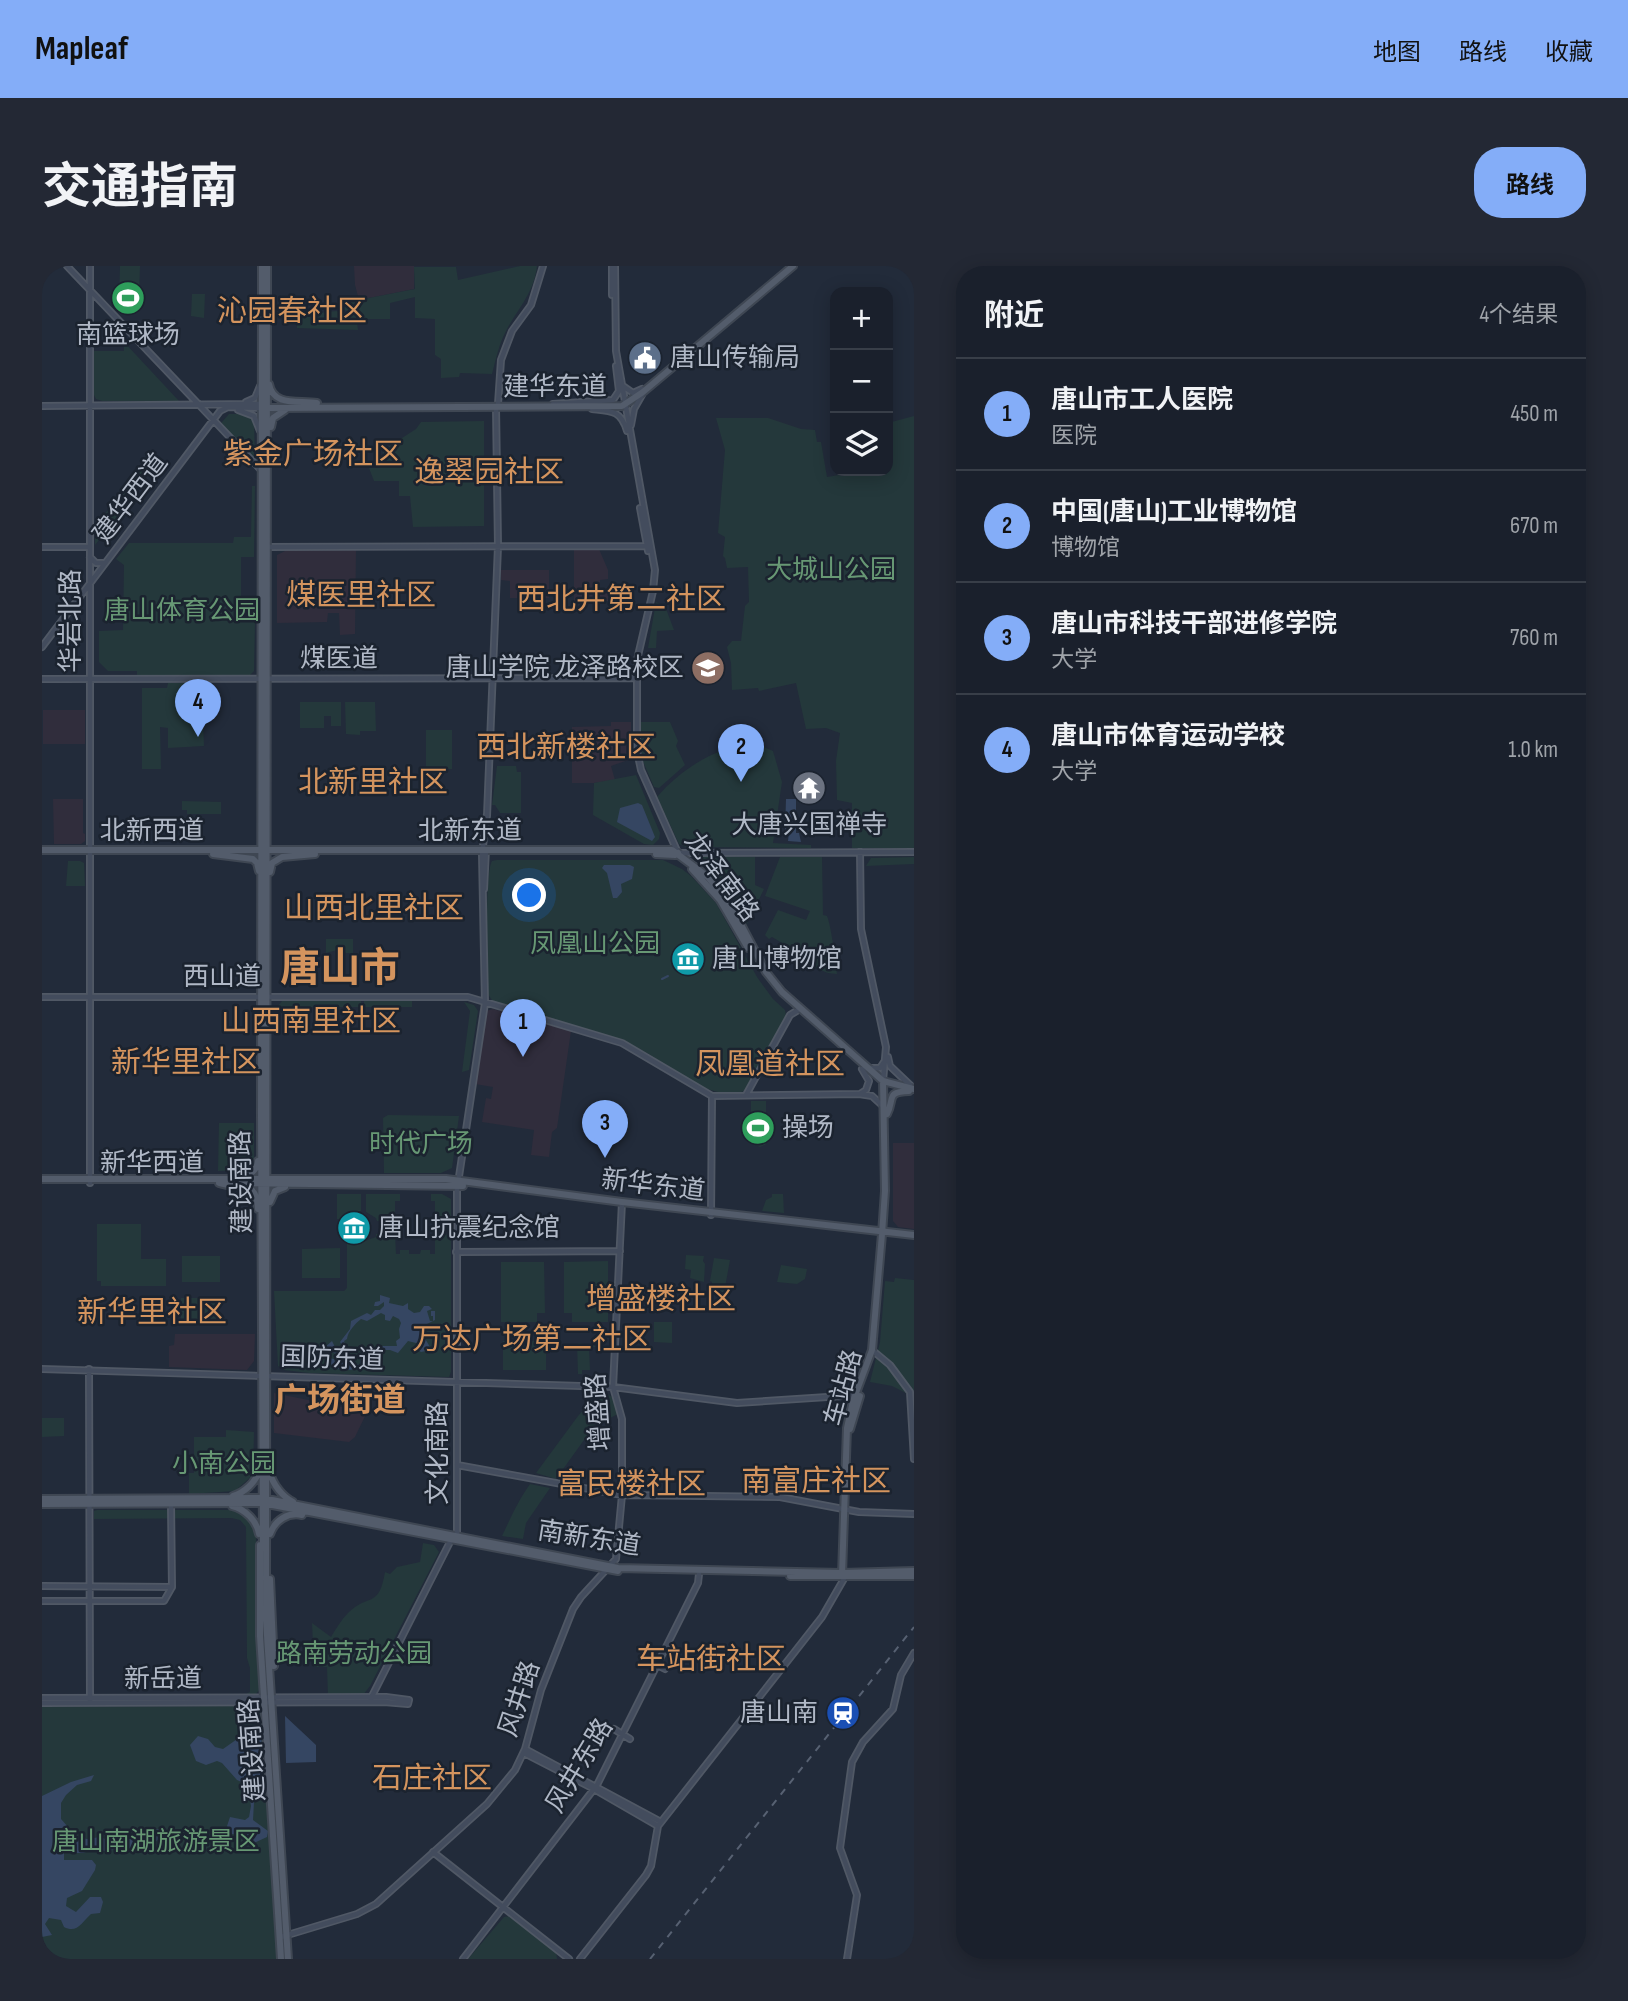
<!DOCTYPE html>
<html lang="zh">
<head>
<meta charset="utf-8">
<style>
	body { margin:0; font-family:"Sofia Sans Condensed","Noto Sans SC",sans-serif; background:#232834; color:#f1f3f6 }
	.controls { position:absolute; right:21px; top:21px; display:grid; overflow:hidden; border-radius:14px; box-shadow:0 4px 18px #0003 }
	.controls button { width:63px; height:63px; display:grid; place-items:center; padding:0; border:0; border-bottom:2px solid #383e48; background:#1a202c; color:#f1f3f6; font:35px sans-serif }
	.you { position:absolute; left:488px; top:630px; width:24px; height:24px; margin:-18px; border:5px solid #fff; border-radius:50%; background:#1a73e8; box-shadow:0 0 0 10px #1a73e833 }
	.badge { display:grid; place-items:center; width:46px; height:46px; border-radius:50%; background:#84adf8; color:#111; font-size:23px; font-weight:700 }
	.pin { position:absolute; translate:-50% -58px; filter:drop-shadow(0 2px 4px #0008) }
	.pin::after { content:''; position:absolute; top:37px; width:24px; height:21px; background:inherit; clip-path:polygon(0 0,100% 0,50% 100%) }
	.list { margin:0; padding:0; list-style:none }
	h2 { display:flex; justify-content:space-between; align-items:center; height:91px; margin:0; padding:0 28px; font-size:30px }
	h2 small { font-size:23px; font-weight:400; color:#9fa3a9 }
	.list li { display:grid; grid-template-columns:46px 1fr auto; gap:21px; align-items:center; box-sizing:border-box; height:112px; padding:0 28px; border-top:2px solid #383e48 }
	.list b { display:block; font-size:26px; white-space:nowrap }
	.list p { margin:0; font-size:23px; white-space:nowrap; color:#9fa3a9 }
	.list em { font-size:23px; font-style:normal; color:#9fa3a9 }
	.icon { flex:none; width:38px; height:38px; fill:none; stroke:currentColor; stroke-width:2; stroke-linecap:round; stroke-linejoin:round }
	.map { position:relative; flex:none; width:872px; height:1693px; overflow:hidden; border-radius:28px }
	header { display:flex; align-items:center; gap:42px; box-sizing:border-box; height:98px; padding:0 35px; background:#84adf8; color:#111 }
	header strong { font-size:33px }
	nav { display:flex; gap:38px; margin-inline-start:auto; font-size:24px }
	.intro { display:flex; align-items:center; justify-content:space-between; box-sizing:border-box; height:168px; padding:0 42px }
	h1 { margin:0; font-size:49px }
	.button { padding:18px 32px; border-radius:28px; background:#84adf8; color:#111; font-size:24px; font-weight:700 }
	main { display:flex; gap:42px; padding:0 42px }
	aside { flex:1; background:#1a202c; border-radius:28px; box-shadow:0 4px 18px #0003 }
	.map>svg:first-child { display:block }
	.medical { fill:#302d3c }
	.green { fill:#24383b }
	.water { fill:#354662; fill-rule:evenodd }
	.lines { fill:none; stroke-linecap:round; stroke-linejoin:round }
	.stream { stroke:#354662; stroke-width:2 }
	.secondary-casing { stroke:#505865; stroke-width:8 }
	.primary-casing { stroke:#3f4753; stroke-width:10 }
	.secondary { stroke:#434c5d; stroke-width:4.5 }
	.primary { stroke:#535c6b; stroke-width:6 }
	.rail { stroke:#576172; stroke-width:2; stroke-dasharray:7 7; stroke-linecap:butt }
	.labels { text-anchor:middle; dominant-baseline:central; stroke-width:5; stroke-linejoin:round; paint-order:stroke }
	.poi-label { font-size:26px; fill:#b0b8c6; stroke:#1b232f; text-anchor:start }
	.street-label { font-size:26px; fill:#b0b8c6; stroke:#1b232f }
	.park-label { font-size:26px; fill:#679874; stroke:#1b232f }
	.quarter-label { font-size:30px; fill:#d4945e; stroke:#1b232f }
	.district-label { font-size:33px; font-weight:bold; fill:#d4945e; stroke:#1b232f }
	.town-label { font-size:40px; font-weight:bold; fill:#d4945e; stroke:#1b232f }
</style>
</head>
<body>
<header>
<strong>Mapleaf</strong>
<nav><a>地图</a><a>路线</a><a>收藏</a></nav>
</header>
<div class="intro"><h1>交通指南</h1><a class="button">路线</a></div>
<main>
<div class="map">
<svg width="872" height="1693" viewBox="0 0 872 1693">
	<rect width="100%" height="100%" fill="#222b3a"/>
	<!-- medical -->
	<path class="medical" d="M312,0H372V23L317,34L313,19Z
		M532,283H557L566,304V313L558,314V325H566V335H536L532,337Z
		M245,284H314L313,368L298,369L297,347H286L285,356L235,357V289Z
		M459,304H507V332H468V315L459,314Z
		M1,444H43V478H1Z
		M569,456H589V493L569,500L573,514L552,517H530V461L569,460Z
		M11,533H41V567L43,568V575L39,578H12Z
		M451,743L529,765L515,862L510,866L507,891L489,889L492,864L440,856L444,832L449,833L451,821L433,818L444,745Z
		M851,877H872V963L856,961L851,955Z
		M133,1068H213L212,1095L205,1104L127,1101V1080L132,1079Z
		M232,1127L325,1146L313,1171L307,1176L232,1167Z"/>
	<!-- green -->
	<path class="green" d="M78,0H98L97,30L89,38L77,35Z
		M478,0H495C492,27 476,42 464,65C457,78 454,93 450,108L418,107L417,111L399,112V93L393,89V53L373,52V31L348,37V53H319L315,46L296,43V38L373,23L372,1H414L416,14Z
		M150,28H163L162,52L149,50Z
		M294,45L314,48L316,64L255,62V53L277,47Z
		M82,76L137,135H60L54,133L52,129L51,85H82Z
		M187,148H202L212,154L213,195L179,160L180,156Z
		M872,150V582H810V537L795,534L794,495L798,467L784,462L764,463L754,417L717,425L716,422L690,424L689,397L685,381L690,375H699L703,340L707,336L706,301L685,302L683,292L681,290L683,271L676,267L683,184L674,152H726L759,163L773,164L775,176H779L785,211L809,207V205H846V157Z
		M442,155V260L371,261L368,230H357V215H332L327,202H337L341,198V181H346L374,163L379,156Z
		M105,193L109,198L83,231L87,236L53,279V261Z
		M210,220H213L212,291H199V356H213L212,405L208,409H95V405H66L57,396V365L81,364L82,299L74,293L87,277H191L192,271H209Z
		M614,336L623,340L632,364L615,365L614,382H606Z
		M126,417H156V423L160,428L162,480L126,482V462L118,461L119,503H100V422H125Z
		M258,436H299V460H289V450H282V462H258Z
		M303,436H333L334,465H318V469L304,468Z
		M598,456H628L636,475L634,480L643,499L617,522L612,521L600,493Z
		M384,464H410V503H384Z
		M715,478L731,485L740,516L731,577L769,579V582L644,581L637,578L615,531C639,503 677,478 715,478Z
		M455,500H474L475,506H479V547H458L453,539H450Z
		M594,509L618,567L617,573L611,579L602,578L551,549L552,517Z
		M140,535L179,536V548H145V544H140Z
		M658,590L713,591V619L722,623L705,658L686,626L657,596L656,592Z
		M738,591H780L781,649L785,650C789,659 794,697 795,708L786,707L754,694L747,681L730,671L727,673L723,669L736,644L764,654L768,645L723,630Z
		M872,591V598L824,600L829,592Z
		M455,594H621L640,603L649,610L674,637L715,711L731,733L743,744L744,750L702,825C673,838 630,802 605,787C557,761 502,755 451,736L446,728C446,706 442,608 450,595Z
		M26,595H38L42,597L43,620H24Z
		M284,673H311V687H304L299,683L284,687Z
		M250,734H319V741H235L240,735Z
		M322,734H370V741H322Z
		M422,736L432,739L436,745L427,804L420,806L428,745Z
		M709,835H724V878L718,881L709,877Z
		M346,849L417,850L410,902L399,907H342L341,852Z
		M177,857H212V899L208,904L176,905Z
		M295,928H319V945L310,947L304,953H295Z
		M324,928H358V935H353V955H345L344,952L343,955H335L334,952L324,946Z
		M389,928H400L409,933V955H393V935H389Z
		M730,928H741L742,947L720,945L724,934L730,931Z
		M55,958H99V993H124V1020H59V1015H55Z
		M334,968H343L344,971V968H353L354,988H358V984H367V988H378L379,984H388V988H393V968L409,969V1106L407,1111L267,1107L242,1104L236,1100L232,1025H302L305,1022V977L295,969H304L317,977L334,971Z
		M298,982V1012H260V983Z
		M644,989L662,990L661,995L663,998L662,1016L648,1012L649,1004L643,1003Z
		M140,990H178V1016H140Z
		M672,992L688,994L682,1027L670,1021V1016L668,1015Z
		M566,995V1056H530V1047H522V996Z
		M459,996H502L503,1047H495V1056H459Z
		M739,999L765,1003L763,1013L755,1018L735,1016Z
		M853,1012L872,1014V1131L850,1120L828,1116L838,1076L843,1015L852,1016Z
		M139,1032H178L177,1058H139Z
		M612,1056H630V1077L612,1076Z
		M461,1075H504V1104H461Z
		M537,1077L558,1081H547L548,1104H540V1108H536L535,1078Z
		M557,1127H564L574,1134L576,1148L552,1160L514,1213L494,1207L536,1150Z
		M0,1152H22V1170L0,1171Z
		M184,1164L212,1166L211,1209L193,1225L147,1228V1207H152V1171H184Z
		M488,1218L508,1222L484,1257L481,1273L460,1270C469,1251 476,1235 488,1218Z
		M55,1244H190C202,1247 212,1257 214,1269V1365L218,1423L214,1428H204L208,1426V1402L205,1392L204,1261L198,1254L190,1252L52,1253V1245Z
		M381,1277L392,1279L397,1286L328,1420L321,1429H286L285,1401H272L270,1357L289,1371C294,1363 299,1354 306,1347C326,1327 337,1343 343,1306L348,1308L355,1301L378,1296Z
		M220,1440L237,1693H0V1441Z
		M468,1650L514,1686L515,1693H426L462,1651Z"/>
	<!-- water -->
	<path class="water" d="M744,533H754V567H757L759,576L746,575L747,566L743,565Z
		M596,537L600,539L613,571L610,575L575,556L578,542Z
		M562,599H588L592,601L590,613L579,618L580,626L575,632H571L565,607L560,602Z
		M338,1029L348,1032L347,1037L361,1040L366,1037V1043L372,1047L378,1046L382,1040H387L390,1043L385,1045L388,1055H391V1050H389V1045H393V1054L385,1058V1063L381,1069L388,1081L384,1085L379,1086L376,1084L378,1078L366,1075L356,1087L348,1084H334L330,1091L322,1095L321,1103L300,1104L290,1100L287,1092L292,1093L294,1099L298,1098L295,1088L279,1083L278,1080L283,1081L290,1075L293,1081L303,1084L298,1076L308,1063L309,1055L325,1047L329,1049L333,1044H338L342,1040V1036L336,1040H332L333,1036L338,1035ZM339,1047L343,1049V1054L348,1055L351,1050L357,1053L359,1057L357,1063L358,1072L354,1075L355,1080H336L326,1091H319L318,1099L301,1095L298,1091L305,1083L302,1075L305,1073C306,1065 313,1058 319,1053L325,1055Z
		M243,1450L274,1479V1496L244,1497Z
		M208,1464H219L221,1504L218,1516L213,1519L211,1554L226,1565L225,1571L212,1577L204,1570L190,1568L185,1560L188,1551L203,1554L207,1551L209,1540L206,1519L195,1514L180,1497L175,1495L164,1499L154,1495L148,1479L156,1470L166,1473L173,1481L181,1483Z
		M52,1509L49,1515L35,1519L24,1529L19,1537V1553L35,1571L45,1573L58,1571L69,1575L73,1572L101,1569L115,1563L121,1564L122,1568L105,1584L89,1582L62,1585L54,1583L41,1587H22V1594H50L54,1599L53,1604L40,1625L25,1632L24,1640L34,1646L48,1631H59L61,1636L58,1647L49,1648C40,1656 35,1668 22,1661L19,1654L7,1652L3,1658L10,1669L0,1671V1530L29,1516Z"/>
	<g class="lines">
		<!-- stream -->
		<path class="stream" d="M620,713L626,710"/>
		<!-- secondary casing -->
		<g class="secondary-casing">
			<path id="secondary" d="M25,0L220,205
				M573,0L574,85L613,304L611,325L595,394V485L599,504L636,587L872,586
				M570,29V0
				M581,120L591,127L600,123
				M204,136L213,132L218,120
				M511,138L571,134L577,125L574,100
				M0,140L220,138
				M550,143C569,145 579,144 585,165
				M196,144L212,150L218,165
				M589,159L592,143L600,129
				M598,242L606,285
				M0,281H48
				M224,281L607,280
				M48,291L54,297H61
				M0,381L178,145L186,141L221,142
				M0,413L594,412
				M445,550L456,280L454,141L456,138L459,94L470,65L489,39L501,0
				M818,586L819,663L844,781L841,815
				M442,623L444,583
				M0,731H426L580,777L670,830L817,828L830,830L841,840
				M846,791L848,800L868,819
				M826,802H838L842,796
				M818,828L824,824L827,815L820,803
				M704,829L748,749L758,743
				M48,917V0
				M669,949L670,830
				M414,986L578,985
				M830,1084L848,1099L868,1126L872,1193
				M0,1103L571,1121L695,1137L816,1129
				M47,1103L48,1435
				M415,1199L580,1229L738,1231L817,1246L872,1248
				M0,1320L130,1321
				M0,1335H122L130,1321L129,1238
				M607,1395L623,1403
				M0,1432L344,1431L367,1434L366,1438L342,1436L0,1437
				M329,1436V1432L409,1274L415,1270V924L443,737L440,588L445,548
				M572,1463L588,1473
				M483,1483L619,1556
				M482,1487L552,1523L616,1560
				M391,1586L527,1693
				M239,1671L315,1648L334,1638L445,1538L473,1504L483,1483L499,1424L531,1343L539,1331L574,1293L580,1229V1153L571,1121L580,936
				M421,1693L555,1519L656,1317L657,1308
				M538,1693L604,1609L609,1600L616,1560L780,1351L803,1311
				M805,1693L815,1629L798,1582L810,1496L821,1476L851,1443L859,1409L872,1387"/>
		</g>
		<!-- primary casing -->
		<g class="primary-casing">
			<path id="primary" d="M220,0L219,851L221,1282
				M225,0L224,1354L246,1693
				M227,118C231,141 257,134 275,137
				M225,142L580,140L601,126L751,0
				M229,161L231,152L243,144
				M0,584H630L666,611L675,622L695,651L724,706L740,726L841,815L872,823
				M171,588L211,593L215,597L217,605
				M614,588L633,589L636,587
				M650,603L678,634L706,682
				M228,606L230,597L240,591L273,588
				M845,848C853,833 843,826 867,825
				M200,909C209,909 215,904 216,895
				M0,913H404L580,936L872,969
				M177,917C198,924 215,913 216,943
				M198,917L421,920
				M228,936L233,925L243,921
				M808,1163L818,1130
				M228,1207C231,1219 241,1231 251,1236
				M191,1230C202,1227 214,1216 217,1205
				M0,1233L220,1232L576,1302L800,1307L872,1305
				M0,1238L220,1237L576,1305
				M190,1240C203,1243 215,1255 217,1268
				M228,1268C233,1254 246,1246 260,1249
				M218,1279V1370L239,1693
				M800,1309L805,1162L811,1135L830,1084L840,968L843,925L841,815
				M748,1310H872
				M228,1313L232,1400"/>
		</g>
		<!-- secondary -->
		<use href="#secondary" class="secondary"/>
		<!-- primary -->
		<use href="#primary" class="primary"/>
		<!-- rail -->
		<path class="rail" d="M608,1693L872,1361"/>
	</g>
	<!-- icons -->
	<defs>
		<g id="stadium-disc" transform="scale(1.75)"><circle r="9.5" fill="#2e9e5b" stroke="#1b232f"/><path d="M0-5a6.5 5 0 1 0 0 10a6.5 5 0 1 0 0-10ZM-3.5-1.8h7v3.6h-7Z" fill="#fff"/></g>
		<g id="civic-disc" transform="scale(1.75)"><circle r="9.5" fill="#5c6f8a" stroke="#1b232f"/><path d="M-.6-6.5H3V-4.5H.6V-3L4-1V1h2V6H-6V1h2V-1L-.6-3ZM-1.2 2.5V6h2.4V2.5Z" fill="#fff"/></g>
		<g id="university-disc" transform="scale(1.75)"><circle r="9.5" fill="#8d6e63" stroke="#1b232f"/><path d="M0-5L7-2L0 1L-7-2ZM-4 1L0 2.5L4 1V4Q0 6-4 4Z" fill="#fff"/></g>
		<g id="temple-disc" transform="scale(1.75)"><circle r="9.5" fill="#6b7280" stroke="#1b232f"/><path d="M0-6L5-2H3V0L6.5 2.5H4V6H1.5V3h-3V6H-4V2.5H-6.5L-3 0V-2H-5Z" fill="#fff"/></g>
		<g id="museum-disc" transform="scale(1.75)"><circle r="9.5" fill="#0f9aa8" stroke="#1b232f"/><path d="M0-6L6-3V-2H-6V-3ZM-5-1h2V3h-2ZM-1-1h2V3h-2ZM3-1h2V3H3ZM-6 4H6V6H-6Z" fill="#fff"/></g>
		<g id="station-disc" transform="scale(1.75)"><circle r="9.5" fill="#1a4fb4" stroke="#1b232f"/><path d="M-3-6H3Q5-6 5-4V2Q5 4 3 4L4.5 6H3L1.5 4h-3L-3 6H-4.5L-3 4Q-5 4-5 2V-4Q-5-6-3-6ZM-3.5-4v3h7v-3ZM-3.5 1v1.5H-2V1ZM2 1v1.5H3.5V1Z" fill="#fff"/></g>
	</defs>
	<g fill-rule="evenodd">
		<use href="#stadium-disc" x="86" y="32"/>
		<use href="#civic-disc" x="603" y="92"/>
		<use href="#university-disc" x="666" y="402"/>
		<use href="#temple-disc" x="767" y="522"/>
		<use href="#museum-disc" x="646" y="693"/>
		<use href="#stadium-disc" x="716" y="862"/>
		<use href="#museum-disc" x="312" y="962"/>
		<use href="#station-disc" x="801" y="1447"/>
	</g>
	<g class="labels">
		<!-- poi labels -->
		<g class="poi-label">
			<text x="86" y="69" text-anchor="middle">南篮球场</text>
			<text x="628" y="92">唐山传输局</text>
			<text x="642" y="402" text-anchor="end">唐山学院 龙泽路校区</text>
			<text x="767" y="559" text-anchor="middle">大唐兴国禅寺</text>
			<text x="670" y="693">唐山博物馆</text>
			<text x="740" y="862">操场</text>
			<text x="336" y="962">唐山抗震纪念馆</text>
			<text x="776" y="1447" text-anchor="end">唐山南</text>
		</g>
		<!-- street labels -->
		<g class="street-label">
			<text x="513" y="121">建华东道</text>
			<text transform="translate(89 233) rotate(-53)">建华西道</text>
			<text transform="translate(29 355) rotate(-90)">华岩北路</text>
			<text x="297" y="393">煤医道</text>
			<text x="110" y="565">北新西道</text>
			<text x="428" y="565">北新东道</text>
			<text transform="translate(679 611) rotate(53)">龙泽南路</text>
			<text x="180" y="711">西山道</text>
			<text x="110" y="897">新华西道</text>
			<text transform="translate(200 916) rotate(-91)">建设南路</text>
			<text transform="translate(611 920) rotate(7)">新华东道</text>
			<text transform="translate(290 1093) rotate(2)">国防东道</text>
			<text transform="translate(802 1122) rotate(-75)">车站路</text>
			<text transform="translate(557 1146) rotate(-94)">增盛路</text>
			<text transform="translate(396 1187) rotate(-90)">文化南路</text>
			<text transform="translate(547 1273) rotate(9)">南新东道</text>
			<text x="121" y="1413">新岳道</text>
			<text transform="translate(478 1433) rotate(-72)">风井路</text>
			<text transform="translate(211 1484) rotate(-94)">建设南路</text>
			<text transform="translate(538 1500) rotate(-59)">风井东路</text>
		</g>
		<!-- park labels -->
		<g class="park-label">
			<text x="789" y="304">大城山公园</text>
			<text x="140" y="345">唐山体育公园</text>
			<text x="553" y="678">凤凰山公园</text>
			<text x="379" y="878">时代广场</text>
			<text x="182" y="1198">小南公园</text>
			<text x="312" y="1388">路南劳动公园</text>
			<text x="114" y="1576">唐山南湖旅游景区</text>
		</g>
		<!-- quarter labels -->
		<g class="quarter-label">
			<text x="250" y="46">沁园春社区</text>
			<text x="271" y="189">紫金广场社区</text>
			<text x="447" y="207">逸翠园社区</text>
			<text x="319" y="330">煤医里社区</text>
			<text x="579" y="334">西北井第二社区</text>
			<text x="524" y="482">西北新楼社区</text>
			<text x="331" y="517">北新里社区</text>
			<text x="332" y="643">山西北里社区</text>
			<text x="269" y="756">山西南里社区</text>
			<text x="144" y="797">新华里社区</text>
			<text x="728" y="799">凤凰道社区</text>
			<text x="619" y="1034">增盛楼社区</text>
			<text x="110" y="1047">新华里社区</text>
			<text x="490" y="1074">万达广场第二社区</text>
			<text x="774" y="1216">南富庄社区</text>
			<text x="589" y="1219">富民楼社区</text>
			<text x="669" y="1394">车站街社区</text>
			<text x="390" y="1513">石庄社区</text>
		</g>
		<!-- district labels -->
		<g class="district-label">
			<text x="298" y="1135">广场街道</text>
		</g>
		<!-- town labels -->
		<g class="town-label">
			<text x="298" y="703">唐山市</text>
		</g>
	</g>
</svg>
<div class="controls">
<button>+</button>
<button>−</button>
<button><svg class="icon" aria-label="layers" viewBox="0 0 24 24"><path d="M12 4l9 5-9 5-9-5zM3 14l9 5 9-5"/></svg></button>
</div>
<div class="you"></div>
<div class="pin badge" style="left:481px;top:791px">1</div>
<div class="pin badge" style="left:699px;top:516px">2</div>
<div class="pin badge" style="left:563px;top:892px">3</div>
<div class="pin badge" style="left:156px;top:471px">4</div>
</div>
<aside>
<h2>附近<small>4个结果</small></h2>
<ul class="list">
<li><span class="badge">1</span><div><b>唐山市工人医院</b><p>医院</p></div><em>450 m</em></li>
<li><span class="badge">2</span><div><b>中国(唐山)工业博物馆</b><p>博物馆</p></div><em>670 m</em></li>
<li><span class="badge">3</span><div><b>唐山市科技干部进修学院</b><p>大学</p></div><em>760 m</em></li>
<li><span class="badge">4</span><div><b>唐山市体育运动学校</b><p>大学</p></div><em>1.0 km</em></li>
</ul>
</aside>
</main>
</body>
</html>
